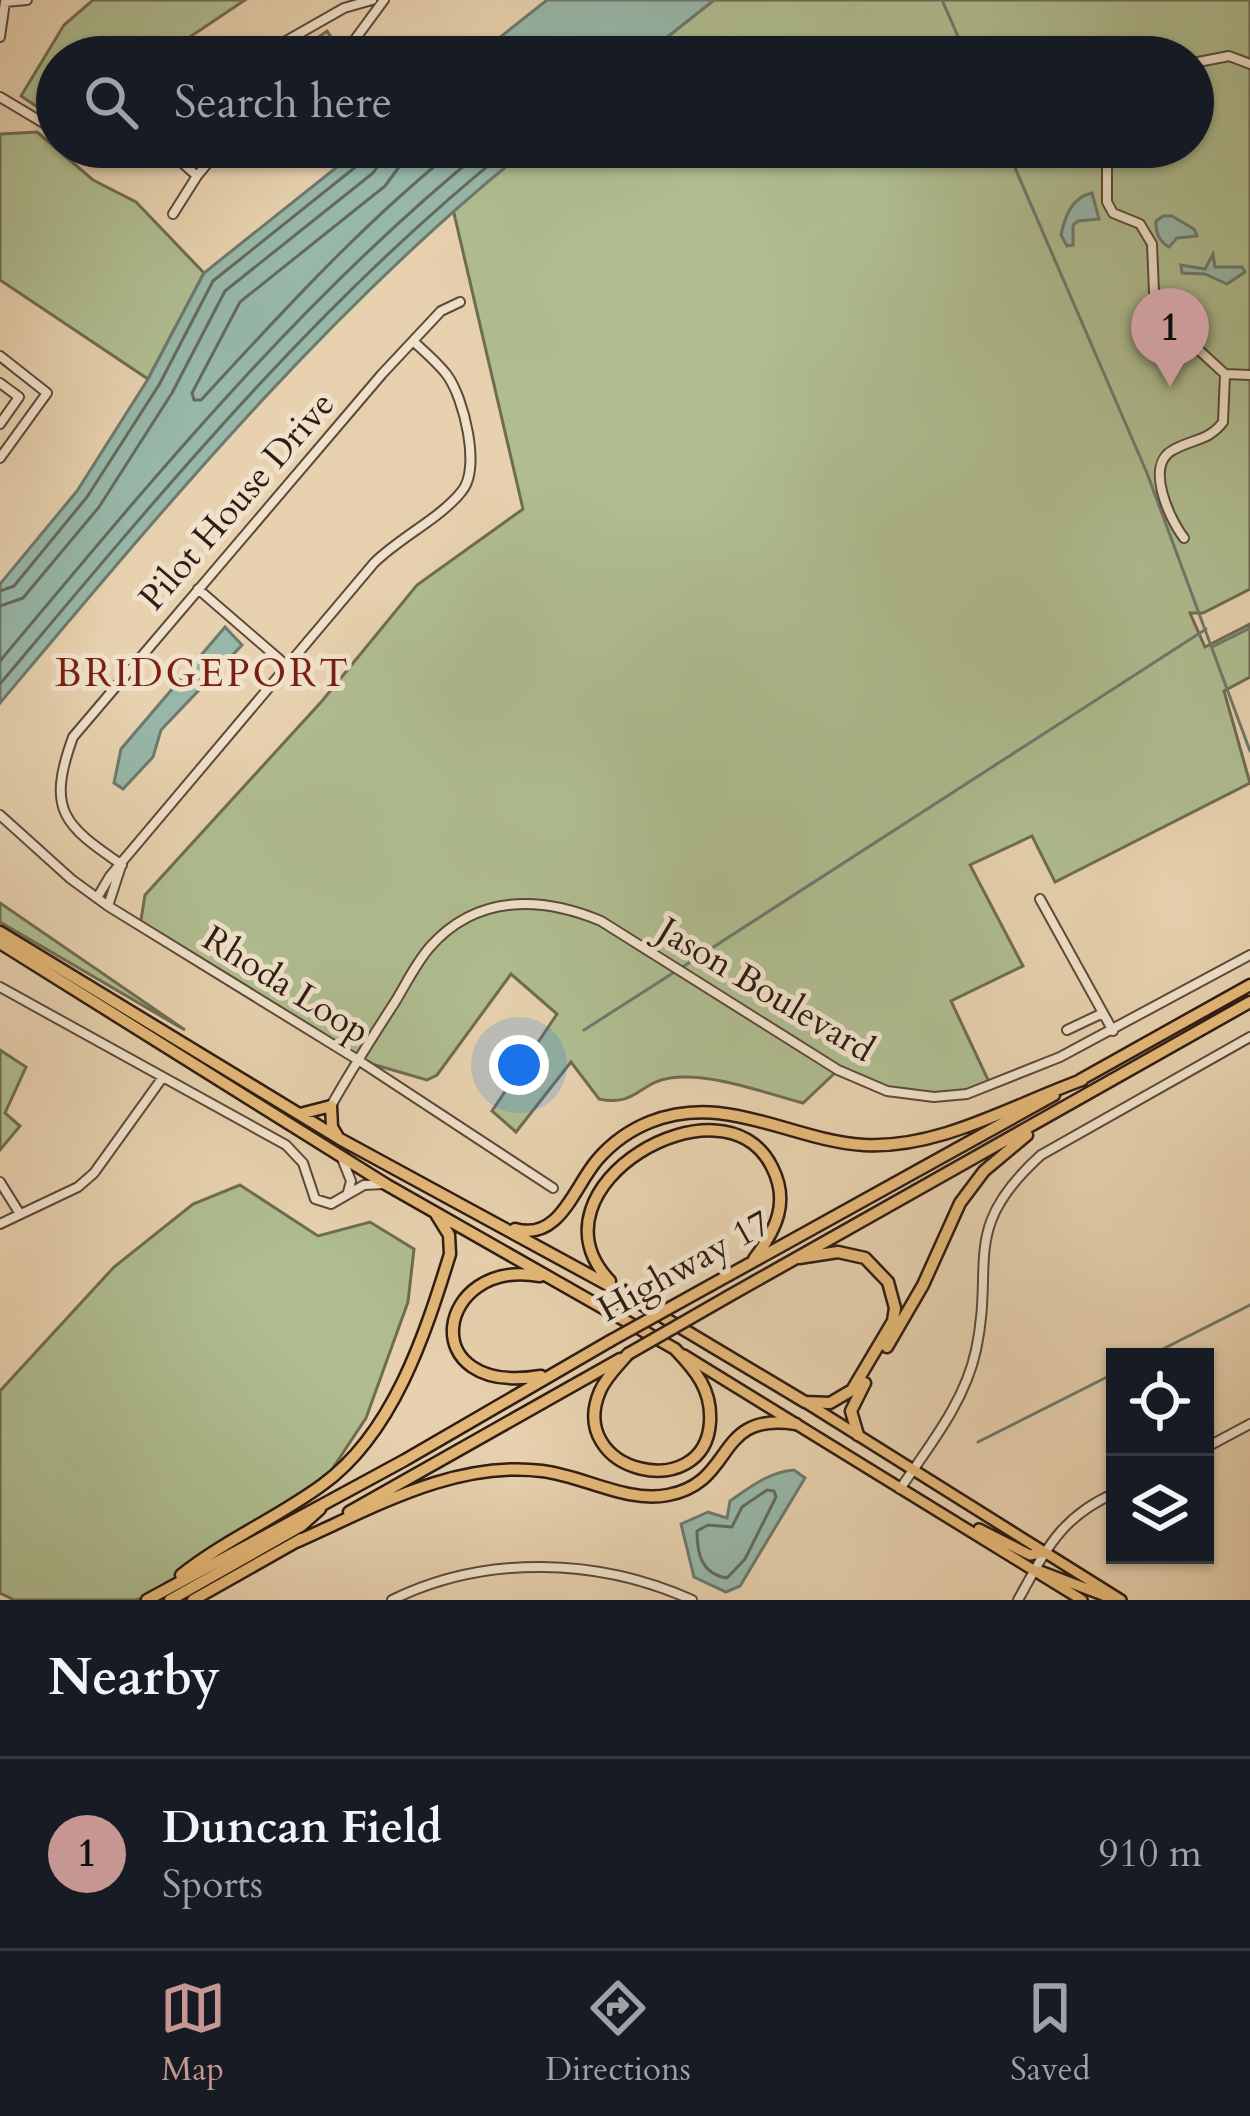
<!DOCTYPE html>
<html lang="en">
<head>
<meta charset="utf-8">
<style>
	body { margin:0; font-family:Cardo,serif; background:#242831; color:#f1f3f6 }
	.controls { position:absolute; right:36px; bottom:36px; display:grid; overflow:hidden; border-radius:0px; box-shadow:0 3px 9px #0004 }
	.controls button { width:108px; height:108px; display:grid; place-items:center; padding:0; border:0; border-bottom:3px solid #363941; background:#171b24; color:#f1f3f6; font:60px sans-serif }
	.you { position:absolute; left:519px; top:1065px; width:42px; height:42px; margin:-30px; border:9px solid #fff; border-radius:50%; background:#1a73e8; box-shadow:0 0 0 18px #1a73e833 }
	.badge { display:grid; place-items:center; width:78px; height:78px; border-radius:50%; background:#c59692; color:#111; font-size:39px; font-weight:700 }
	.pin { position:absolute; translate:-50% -99px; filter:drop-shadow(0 3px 6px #0008) }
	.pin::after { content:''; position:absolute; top:63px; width:42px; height:36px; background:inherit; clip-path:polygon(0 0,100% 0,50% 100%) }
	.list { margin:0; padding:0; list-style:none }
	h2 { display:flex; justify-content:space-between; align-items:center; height:156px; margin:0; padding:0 48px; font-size:51px }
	h2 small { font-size:39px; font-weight:400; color:#9ea1a6 }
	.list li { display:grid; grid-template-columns:78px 1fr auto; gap:36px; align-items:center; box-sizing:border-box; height:192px; padding:0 48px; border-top:3px solid #363941 }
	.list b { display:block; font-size:45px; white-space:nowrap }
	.list p { margin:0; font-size:39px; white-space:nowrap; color:#9ea1a6 }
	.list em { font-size:39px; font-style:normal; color:#9ea1a6 }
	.icon { flex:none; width:66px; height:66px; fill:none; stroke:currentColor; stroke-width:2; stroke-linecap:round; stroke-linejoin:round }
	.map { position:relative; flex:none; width:1250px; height:1600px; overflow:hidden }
	.search { position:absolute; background:#171b24; box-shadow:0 3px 9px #0004; left:36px; right:36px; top:36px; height:132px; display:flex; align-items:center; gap:30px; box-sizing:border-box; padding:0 42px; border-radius:66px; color:#9ea1a6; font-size:45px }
	.sheet { height:348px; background:#171b24 }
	nav { display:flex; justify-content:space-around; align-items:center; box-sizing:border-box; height:168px; border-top:3px solid #363941; background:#171b24; font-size:33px; color:#9ea1a6 }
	nav a { display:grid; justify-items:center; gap:6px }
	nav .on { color:#c59692 }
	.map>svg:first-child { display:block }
	.green { fill:#afbd90; stroke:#6f6c52; stroke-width:3 }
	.water { fill:#97b7a8; stroke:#6d796d; stroke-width:3 }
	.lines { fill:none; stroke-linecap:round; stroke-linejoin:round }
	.shore { stroke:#636a5e; stroke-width:3 }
	.stream { stroke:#6d796d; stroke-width:3 }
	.minor-casing { stroke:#5d493a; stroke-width:12 }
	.major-casing { stroke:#2f1c14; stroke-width:14 }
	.highway-casing { stroke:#2f1c14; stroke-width:15 }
	.minor { stroke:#efe1ca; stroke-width:8 }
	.major { stroke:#e4b877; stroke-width:9 }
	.highway { stroke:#e4b877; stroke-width:10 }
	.highway-bridge-casing { stroke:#2f1c14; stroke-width:15; stroke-linecap:butt }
	.highway-bridge { stroke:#e4b877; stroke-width:10 }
	.labels { text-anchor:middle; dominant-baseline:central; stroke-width:10; stroke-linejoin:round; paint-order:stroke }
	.street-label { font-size:36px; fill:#2f1c14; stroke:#efe1ca }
	.neighbourhood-label { font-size:39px; letter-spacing:3px; fill:#7a1f14; stroke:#efe1ca }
</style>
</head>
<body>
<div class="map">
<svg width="1250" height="1600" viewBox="0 0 1250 1600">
	<rect width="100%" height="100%" fill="#e7d1ae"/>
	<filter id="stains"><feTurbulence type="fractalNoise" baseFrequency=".00167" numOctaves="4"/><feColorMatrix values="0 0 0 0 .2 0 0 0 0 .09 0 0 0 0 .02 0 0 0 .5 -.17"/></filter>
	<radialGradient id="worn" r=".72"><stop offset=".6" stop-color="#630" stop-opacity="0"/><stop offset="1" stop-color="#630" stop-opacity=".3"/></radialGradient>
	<!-- green -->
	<path class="green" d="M93,0H245L160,57H57V120L21,96L64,25Z
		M714,0H1250V589L1203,613H1190L1205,647L1250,624V677L1224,691L1250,783L1055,882L1032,836L970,865L1023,966L951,1001L991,1086C924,1098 901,1097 838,1070L803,1103C765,1093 710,1072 670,1078C640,1082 636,1107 599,1099L571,1062L516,1132L492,1111L557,1014L511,974L437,1075L427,1080L358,1060L140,926L145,895L322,701L417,585L523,509L453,209L530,147H1193V57H642Z
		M327,31L337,46L322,57H299L296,53Z
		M37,132L93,180L136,202L204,273L148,379L0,280V134Z
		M0,903L185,1030L0,922Z
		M0,1050L26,1067L5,1113L20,1126L0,1150Z
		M240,1185L318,1236L370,1222L414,1249L408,1302L366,1418L321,1486L156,1595L135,1600H14L0,1593V1391L114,1267L193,1204Z"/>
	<!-- water -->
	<path class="water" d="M547,0H714L642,57H475Z
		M362,147H530C329,308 165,507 0,703V584L77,491L148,379L204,273Z
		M1092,193L1099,219L1078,221L1073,225V245L1067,246L1061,235C1065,216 1072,197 1092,193Z
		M1163,216H1172L1194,229L1197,236L1177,238L1169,247C1159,242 1155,231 1156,221Z
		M1213,254L1215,267H1242L1245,272L1227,284L1205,274L1182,273L1181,265L1205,269Z
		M225,627L242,645L161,730L153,757L123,789L114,783L121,749Z
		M794,1470L805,1478L740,1586L726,1592L694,1577L681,1524L708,1512L727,1518L730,1501C750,1487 769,1472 794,1470Z"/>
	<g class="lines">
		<!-- shore -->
		<path class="shore" d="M401,147L399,167L385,186L240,302L192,393L194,400H201C282,312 364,222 458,147
			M0,591L14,586L87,497L159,385L213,281L363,161L368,147
			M0,606L23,598L99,507L172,393L225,291L373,173L382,160L383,147
			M0,661C151,481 303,295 487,147
			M0,684C159,495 317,302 511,147
			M767,1490L774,1491L776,1497L745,1559L727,1578C702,1574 697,1555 697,1531L708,1525L732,1527L742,1507Z"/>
		<!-- stream -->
		<path class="stream" d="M942,0L967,57
			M1006,147L1147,473L1250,751
			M1214,646L1250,628
			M684,966L1206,629
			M584,1030L673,973
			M1147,1357L1250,1305
			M978,1442L1115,1373"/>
		<!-- minor casing -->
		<g class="minor-casing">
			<path id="minor" d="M0,37L5,2L27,0
				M258,57L344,8L372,0
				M342,57L384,0
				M1193,63L1229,56L1250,64
				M0,97L57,131
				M157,147L169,151L197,176L221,147
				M1107,147V202L1113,213L1140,224L1152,244L1154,292L1165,319L1225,374L1250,375
				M173,214L197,176
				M0,356L47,393L0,458
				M0,383L19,397L0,424
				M1184,538C1170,520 1144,465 1173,450C1192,439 1209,441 1223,422L1225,374
				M198,589L286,665
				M0,815L71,879L108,906L358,1060L553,1188
				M122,865C64,825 46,811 73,737L382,374L441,311L460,302
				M97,898L110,876L374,563C400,537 441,518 462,491C481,468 464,398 447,375C438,363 425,352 414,342
				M1040,899L1113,1031
				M108,906L121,866
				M0,987L286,1145L303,1163L315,1199L331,1204L364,1185L384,1184
				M1067,1030L1103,1013
				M331,1106C351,1070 373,1036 395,1002C406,984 416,963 430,947C477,894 541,896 601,921L838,1070L887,1091L934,1097L967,1094L1060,1057L1250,955
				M343,1161L351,1181L348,1192
				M0,1182L20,1214
				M0,1224L78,1187L94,1173L163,1077
				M1205,1448L1250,1424
				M900,1489C929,1446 965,1402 976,1350C995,1262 959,1229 1041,1155L1250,1037
				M392,1600C486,1554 599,1558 692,1600
				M1018,1600C1046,1550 1060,1517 1115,1493"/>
		</g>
		<!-- major casing -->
		<g class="major-casing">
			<path id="major" d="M684,1355L1082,1600
				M805,1402L1121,1600
				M979,1529L1030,1555L1045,1552
				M1040,1571L1108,1597"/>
		</g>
		<!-- highway casing -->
		<g class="highway-casing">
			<path id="highway" d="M0,932L340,1139L621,1292L805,1402L830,1403L852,1390L893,1321L895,1308L888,1282L865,1258L838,1252L799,1258
				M0,943L387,1185L675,1349C696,1371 712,1390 710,1422C705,1505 565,1473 600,1391C606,1377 618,1366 628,1354
				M1080,1080L1250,985
				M300,1114L331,1106L332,1127L338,1137
				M515,1229C560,1242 574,1186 598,1159C612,1143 630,1130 650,1122C726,1092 789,1140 864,1145C940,1149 1012,1105 1082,1080
				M540,1276C436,1257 412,1397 541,1376
				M610,1281C521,1188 724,1069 772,1167C790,1202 776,1230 754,1259
				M711,1285L1054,1095
				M729,1296L1250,1002
				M887,1347L923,1285L960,1203L984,1171L1027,1135
				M858,1435L851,1411L865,1383
				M349,1512L620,1359
				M296,1542C373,1508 455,1460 542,1471C584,1476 626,1503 668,1495C737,1482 713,1411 796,1424
				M181,1575C225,1540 277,1518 322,1485C393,1434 425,1335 450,1254L449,1235L436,1214
				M147,1600L405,1460L610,1341
				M170,1600L301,1526L320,1509
				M193,1600L301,1539"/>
		</g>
		<!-- minor -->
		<use href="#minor" class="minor"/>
		<!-- major -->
		<use href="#major" class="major"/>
		<!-- highway -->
		<use href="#highway" class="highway"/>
		<!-- highway-bridge casing -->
		<g class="highway-bridge-casing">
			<path id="highway-bridge" d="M610,1341L711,1285
				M628,1354L729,1296"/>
		</g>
		<!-- highway-bridge -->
		<use href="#highway-bridge" class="highway-bridge"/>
	</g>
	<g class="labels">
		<!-- street labels -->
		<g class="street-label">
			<text transform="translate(237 501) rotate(-49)">Pilot House Drive</text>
			<text transform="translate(286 985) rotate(32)">Rhoda Loop</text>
			<text transform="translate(766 990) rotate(31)">Jason Boulevard</text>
			<text transform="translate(684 1266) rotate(-29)">Highway 17</text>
		</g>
		<!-- neighbourhood labels -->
		<g class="neighbourhood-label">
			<text x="203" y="673">BRIDGEPORT</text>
		</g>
	</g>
	<rect width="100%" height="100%" filter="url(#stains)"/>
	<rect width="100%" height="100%" fill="url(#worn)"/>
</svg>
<div class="controls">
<button><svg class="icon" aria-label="locate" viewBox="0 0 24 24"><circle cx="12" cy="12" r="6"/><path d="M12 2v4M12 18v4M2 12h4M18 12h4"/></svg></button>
<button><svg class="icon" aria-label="layers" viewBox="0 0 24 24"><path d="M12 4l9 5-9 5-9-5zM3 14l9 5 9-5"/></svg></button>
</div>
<div class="you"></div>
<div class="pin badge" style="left:1170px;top:387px">1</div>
<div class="search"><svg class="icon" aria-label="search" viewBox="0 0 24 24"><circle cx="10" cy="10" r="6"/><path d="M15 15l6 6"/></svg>Search here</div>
</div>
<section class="sheet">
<h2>Nearby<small></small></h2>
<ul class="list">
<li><span class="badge">1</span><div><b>Duncan Field</b><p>Sports</p></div><em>910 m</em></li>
</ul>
</section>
<nav>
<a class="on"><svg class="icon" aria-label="map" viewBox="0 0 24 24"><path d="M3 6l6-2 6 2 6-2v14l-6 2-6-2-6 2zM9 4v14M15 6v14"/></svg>Map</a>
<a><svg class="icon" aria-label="directions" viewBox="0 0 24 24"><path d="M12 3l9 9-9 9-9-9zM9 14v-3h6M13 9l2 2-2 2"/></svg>Directions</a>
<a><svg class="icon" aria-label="saved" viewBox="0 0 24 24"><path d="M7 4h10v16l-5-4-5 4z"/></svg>Saved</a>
</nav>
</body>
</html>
